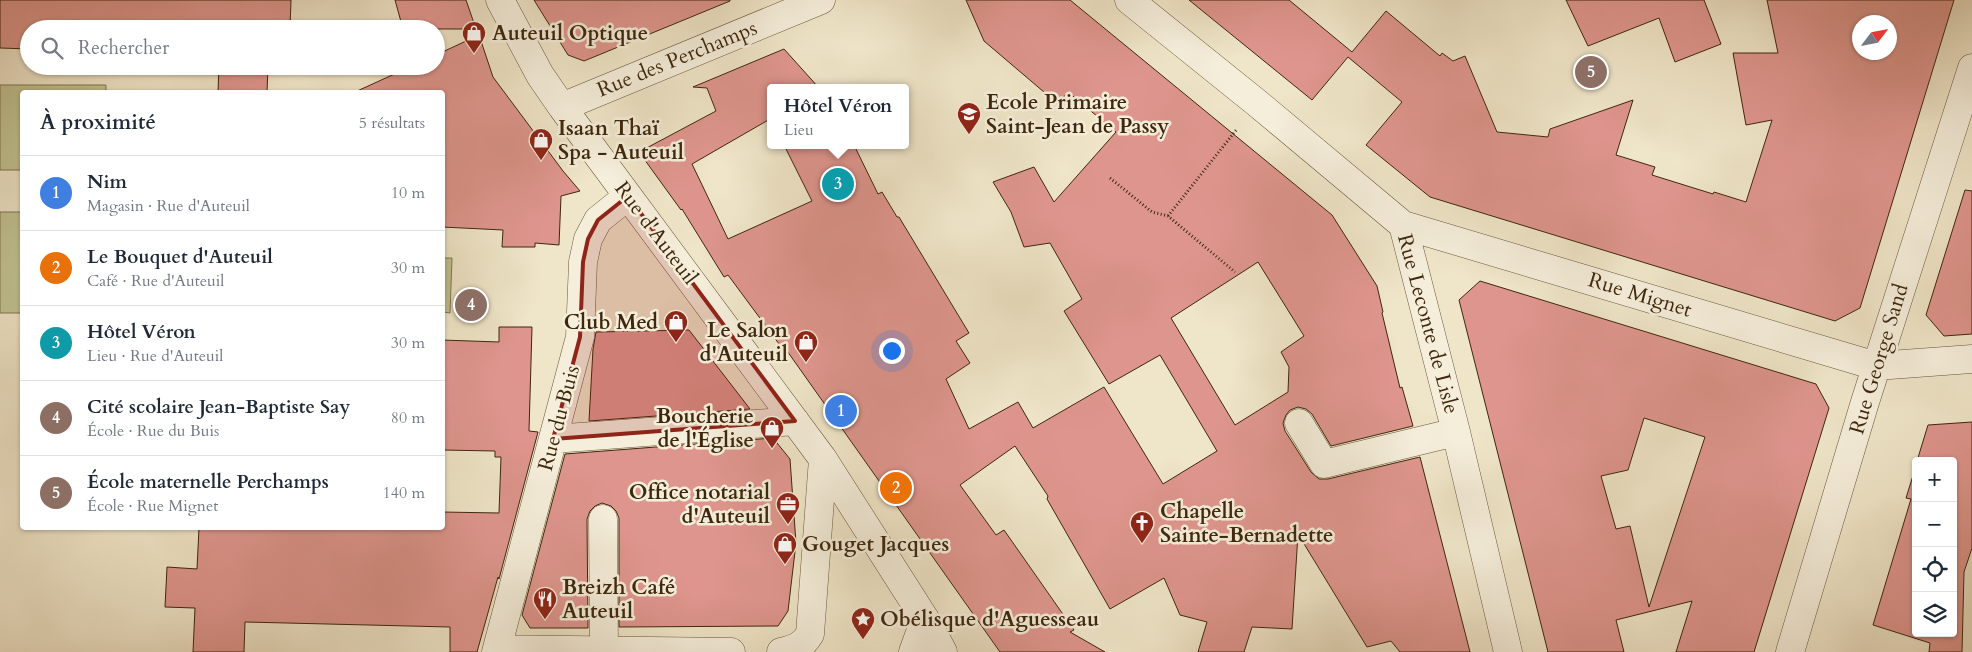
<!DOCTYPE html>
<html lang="fr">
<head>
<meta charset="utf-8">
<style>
	body { margin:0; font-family:Cardo,serif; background:#f6f6f7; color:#1f2937 }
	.controls { position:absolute; right:15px; bottom:15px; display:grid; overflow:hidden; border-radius:5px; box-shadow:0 1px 4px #0004 }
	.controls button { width:45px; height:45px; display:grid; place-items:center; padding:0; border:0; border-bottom:1px solid #e0e1e3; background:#fff; color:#1f2937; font:25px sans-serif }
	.compass { position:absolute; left:1852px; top:15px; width:45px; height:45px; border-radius:50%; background:#fff; box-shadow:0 1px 4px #0004; rotate:58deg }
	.you { position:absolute; left:891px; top:350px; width:18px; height:18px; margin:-12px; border:4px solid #fff; border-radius:50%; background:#1a73e8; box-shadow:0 0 0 8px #1a73e833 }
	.badge { display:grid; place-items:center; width:32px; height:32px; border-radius:50%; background:#1a73e8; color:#fff; font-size:16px; font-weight:700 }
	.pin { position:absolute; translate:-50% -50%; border:2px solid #fff; box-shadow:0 1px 5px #0006 }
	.popup { position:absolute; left:767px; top:84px; width:142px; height:65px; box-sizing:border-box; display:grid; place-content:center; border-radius:5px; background:#fff; filter:drop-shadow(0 1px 4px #0005); font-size:16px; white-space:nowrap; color:#747a83 }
	.popup b { font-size:19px; color:#1f2937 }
	.popup::after { content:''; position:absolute; left:50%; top:100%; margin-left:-10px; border:10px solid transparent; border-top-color:#fff }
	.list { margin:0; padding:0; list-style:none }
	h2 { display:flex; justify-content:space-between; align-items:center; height:65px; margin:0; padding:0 20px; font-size:21px }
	h2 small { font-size:16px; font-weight:400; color:#747a83 }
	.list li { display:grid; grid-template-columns:32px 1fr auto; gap:15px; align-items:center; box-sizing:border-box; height:75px; padding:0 20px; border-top:1px solid #e0e1e3 }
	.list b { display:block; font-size:19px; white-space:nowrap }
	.list p { margin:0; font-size:16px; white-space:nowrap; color:#747a83 }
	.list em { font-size:16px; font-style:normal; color:#747a83 }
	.icon { flex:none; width:28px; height:28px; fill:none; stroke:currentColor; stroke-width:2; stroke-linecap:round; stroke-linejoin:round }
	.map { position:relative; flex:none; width:1972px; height:652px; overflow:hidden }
	.search { position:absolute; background:#fff; box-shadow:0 1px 4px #0004; left:20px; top:20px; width:425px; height:55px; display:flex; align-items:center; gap:12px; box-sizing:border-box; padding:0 18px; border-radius:28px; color:#747a83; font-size:19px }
	.panel { position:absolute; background:#fff; box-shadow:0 1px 4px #0004; left:20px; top:90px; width:425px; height:440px; border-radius:5px }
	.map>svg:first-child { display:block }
	.green { fill:#c1c291; stroke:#80744e }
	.building { fill:#de958d; stroke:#3e270c; fill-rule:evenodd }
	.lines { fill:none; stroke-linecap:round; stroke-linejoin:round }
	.minor-casing { stroke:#6a563b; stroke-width:29 }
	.path { stroke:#3e270c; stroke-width:3; stroke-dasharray:1 2.5; stroke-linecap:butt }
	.minor { stroke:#f5eedb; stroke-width:28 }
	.marked { fill:#8f2418; fill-opacity:0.2; stroke:#8f2418; stroke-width:4; stroke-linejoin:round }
	.labels { text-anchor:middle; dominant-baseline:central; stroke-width:5; stroke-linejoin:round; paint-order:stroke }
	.poi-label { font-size:21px; font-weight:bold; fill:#3e270c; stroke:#f5eedb; text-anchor:start }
	.street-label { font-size:21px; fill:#3e270c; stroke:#f5eedb }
</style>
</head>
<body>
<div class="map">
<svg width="1972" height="652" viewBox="0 0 1972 652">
	<rect width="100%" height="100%" fill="#efe5c8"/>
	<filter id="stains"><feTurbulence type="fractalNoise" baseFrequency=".004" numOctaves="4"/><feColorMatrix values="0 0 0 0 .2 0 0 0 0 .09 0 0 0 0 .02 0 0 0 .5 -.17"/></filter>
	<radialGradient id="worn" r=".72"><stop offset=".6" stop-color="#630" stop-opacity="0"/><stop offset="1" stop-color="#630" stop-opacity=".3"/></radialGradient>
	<!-- green -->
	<path class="green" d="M0,85H106V92H22V170H0Z
		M0,212H22V313H0Z
		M443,258H452L450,313L443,312Z"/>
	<!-- building -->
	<path class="building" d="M0,0H291L290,29H29V49L0,48Z
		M395,0H466L476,29H403Z
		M534,0H730V1L584,61L568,55Z
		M966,0H1070L1332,215L1377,286L1383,312L1382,313L1400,388L1402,387L1413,426L1331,446L1312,414L1306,409L1298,407L1290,410L1286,415L1283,423L1285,431L1311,472L1319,479H1328L1420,457L1470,652H1400L1391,641L1367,647L1298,534L1292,629L1252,627L1244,652H1198L1207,622L1180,615L1164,578L1110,609L1047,499L1048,496L1015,446L960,485L996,535L1004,530L1074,630L1070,632L1105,652H1000L785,348V352L728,275L724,277L682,209L681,210L639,152L716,111L707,88L693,87L784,49L819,88H770V119L692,164L728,239L812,201L784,145H854L878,194L882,192L897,217H899L969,333L956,341L970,363L946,379L969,429L1018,402L1033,428L1104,387L1163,484L1217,451L1160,355L1109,384L1064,311L1082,299L1050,243L1024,247L1011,212L993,182L1034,167L1054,202L1116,132L1068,92L1058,104L984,41ZM1258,262L1304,336L1281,352L1289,367L1288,392L1235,425L1171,318Z
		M1189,0H1289L1352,52L1386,11L1440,56L1442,53L1453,61L1465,56L1497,132L1548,137L1550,129L1633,100L1616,155L1655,167L1652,175L1713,194L1714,192L1746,202L1772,120L1746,125L1733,53H1778L1767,0H1954L1860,308L1835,321L1430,197L1366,145L1402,102L1348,57L1312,100ZM1860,22H1890V52H1860Z
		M1566,0H1704L1721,44L1675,62L1659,18L1588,46Z
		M479,35L493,77L563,171L580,191L561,196L559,245L535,243V247H502L503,230L442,227V92H355L412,66H436V55Z
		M219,66H268L267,92H218Z
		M1965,190L1972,191V334L1944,336L1926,315Z
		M1480,281L1816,384L1829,408L1754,652H1676L1692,601L1616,620L1624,652H1548L1459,300ZM1644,418L1705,437L1649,607L1630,526L1616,529L1601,476L1628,470Z
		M499,327H532L529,431L538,432L499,579L498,577L477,652H450V627L245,622L244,652H193L195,608L165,607L167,567L197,569L199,528H442V512L499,513L501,457H495V451L442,450V340L499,342Z
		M689,330L750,409L589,421L593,349L596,332Z
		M1972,422V548L1964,572L1962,652H1929L1930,643L1873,625L1911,499L1906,498L1916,466V633H1953V461H1917L1928,425Z
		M773,438L790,459L796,543L788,611L778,626L619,627V518L616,511L611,506L602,503L595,506L590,511L587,519L588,628H530L522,615L565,454Z"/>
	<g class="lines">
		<!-- minor casing -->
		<g class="minor-casing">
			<path id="minor" d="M500,0L540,75L562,107L823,459L925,619L943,652
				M1129,0L1257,103L1403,225L1456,432L1508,652
				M562,107L821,0
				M1403,225L1876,366L1972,359
				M1299,423L1324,464L1456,432
				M553,439L795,421
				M603,519L604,651
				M497,649L731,652
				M496,652L580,337L583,262L588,239L598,220L628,196
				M781,652C794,649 803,646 810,634L823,459
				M913,652L925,619
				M1790,652L1865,402L1972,68"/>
		</g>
		<!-- path -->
		<path class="path" d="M1110,178L1152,212L1168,216L1235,272
			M1168,216L1237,129"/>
		<!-- minor -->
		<use href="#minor" class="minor"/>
	</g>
	<!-- marked area -->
	<path class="marked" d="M628,196L795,421L553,439L580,337L583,262L588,239L598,220Z"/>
	<!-- icons -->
	<defs>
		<g id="shop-pin" transform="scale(1.25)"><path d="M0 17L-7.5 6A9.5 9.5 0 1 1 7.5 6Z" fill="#8f2418" stroke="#f5eedb"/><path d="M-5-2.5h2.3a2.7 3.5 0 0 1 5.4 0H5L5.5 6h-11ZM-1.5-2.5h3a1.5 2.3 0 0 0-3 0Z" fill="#fff"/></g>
		<g id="school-pin" transform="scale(1.25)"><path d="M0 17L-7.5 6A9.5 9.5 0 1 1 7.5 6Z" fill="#8f2418" stroke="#f5eedb"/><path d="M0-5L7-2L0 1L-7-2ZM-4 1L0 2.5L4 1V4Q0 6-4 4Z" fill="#fff"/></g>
		<g id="office-pin" transform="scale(1.25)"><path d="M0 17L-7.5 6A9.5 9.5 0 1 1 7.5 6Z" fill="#8f2418" stroke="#f5eedb"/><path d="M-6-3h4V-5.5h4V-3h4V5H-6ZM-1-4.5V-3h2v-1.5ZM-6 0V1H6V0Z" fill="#fff"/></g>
		<g id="church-pin" transform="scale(1.25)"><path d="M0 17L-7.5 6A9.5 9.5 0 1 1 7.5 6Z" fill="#8f2418" stroke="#f5eedb"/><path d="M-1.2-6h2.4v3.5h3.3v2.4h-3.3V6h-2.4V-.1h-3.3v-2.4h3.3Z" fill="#fff"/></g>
		<g id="restaurant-pin" transform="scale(1.25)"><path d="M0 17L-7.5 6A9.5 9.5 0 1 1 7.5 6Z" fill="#8f2418" stroke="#f5eedb"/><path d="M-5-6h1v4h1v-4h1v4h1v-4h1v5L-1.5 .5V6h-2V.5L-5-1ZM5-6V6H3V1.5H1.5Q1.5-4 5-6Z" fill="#fff"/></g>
		<g id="sight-pin" transform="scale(1.25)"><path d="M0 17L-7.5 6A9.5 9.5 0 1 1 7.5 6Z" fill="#8f2418" stroke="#f5eedb"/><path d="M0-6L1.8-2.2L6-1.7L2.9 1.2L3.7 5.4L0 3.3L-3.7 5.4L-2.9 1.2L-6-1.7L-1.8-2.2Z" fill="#fff"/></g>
	</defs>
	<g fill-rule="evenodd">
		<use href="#shop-pin" x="474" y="33"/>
		<use href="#school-pin" x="969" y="114"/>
		<use href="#shop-pin" x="541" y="140"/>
		<use href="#shop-pin" x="676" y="322"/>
		<use href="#shop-pin" x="806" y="342"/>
		<use href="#shop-pin" x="772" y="428"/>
		<use href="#office-pin" x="788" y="504"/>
		<use href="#church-pin" x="1142" y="523"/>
		<use href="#shop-pin" x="785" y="544"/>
		<use href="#restaurant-pin" x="545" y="599"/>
		<use href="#sight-pin" x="863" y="619"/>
	</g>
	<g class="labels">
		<!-- poi labels -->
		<g class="poi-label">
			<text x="492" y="33">Auteuil Optique</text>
			<text x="986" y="102">Ecole Primaire<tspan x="986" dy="24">Saint-Jean de Passy</tspan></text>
			<text x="558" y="128">Isaan Thaï<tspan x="558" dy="24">Spa - Auteuil</tspan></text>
			<text x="658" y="322" text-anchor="end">Club Med</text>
			<text x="788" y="330" text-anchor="end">Le Salon<tspan x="788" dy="24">d'Auteuil</tspan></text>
			<text x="754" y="416" text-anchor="end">Boucherie<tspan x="754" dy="24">de l'Église</tspan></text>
			<text x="770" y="492" text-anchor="end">Office notarial<tspan x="770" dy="24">d'Auteuil</tspan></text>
			<text x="1160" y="511">Chapelle<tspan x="1160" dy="24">Sainte-Bernadette</tspan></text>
			<text x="802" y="544">Gouget Jacques</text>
			<text x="562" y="587">Breizh Café<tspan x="562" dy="24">Auteuil</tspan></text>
			<text x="880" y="619">Obélisque d'Aguesseau</text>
		</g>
		<!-- street labels -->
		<g class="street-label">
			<text transform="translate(677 59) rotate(-22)">Rue des Perchamps</text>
			<text transform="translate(656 233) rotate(53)">Rue d'Auteuil</text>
			<text transform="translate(1640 295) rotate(17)">Rue Mignet</text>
			<text transform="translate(1428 324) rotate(75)">Rue Leconte de Lisle</text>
			<text transform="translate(1879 359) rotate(-73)">Rue George Sand</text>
			<text transform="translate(559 418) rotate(-75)">Rue du Buis</text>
		</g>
	</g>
	<rect width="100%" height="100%" filter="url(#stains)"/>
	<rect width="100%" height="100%" fill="url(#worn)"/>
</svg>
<div class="controls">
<button>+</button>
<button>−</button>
<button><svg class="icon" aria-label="locate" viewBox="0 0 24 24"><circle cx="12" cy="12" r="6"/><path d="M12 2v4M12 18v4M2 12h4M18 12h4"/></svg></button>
<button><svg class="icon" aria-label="layers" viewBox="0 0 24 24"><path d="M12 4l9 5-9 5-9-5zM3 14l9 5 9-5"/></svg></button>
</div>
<svg class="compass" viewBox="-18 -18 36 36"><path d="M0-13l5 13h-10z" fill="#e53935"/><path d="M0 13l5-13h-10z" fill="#747a83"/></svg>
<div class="you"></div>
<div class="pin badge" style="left:841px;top:411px;background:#3f7fe0">1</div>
<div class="pin badge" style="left:896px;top:488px;background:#e8710a">2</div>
<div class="pin badge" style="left:838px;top:184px;background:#0f9aa8">3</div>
<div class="popup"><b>Hôtel Véron</b>Lieu</div>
<div class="pin badge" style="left:471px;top:305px;background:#8d6e63">4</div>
<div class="pin badge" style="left:1591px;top:72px;background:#8d6e63">5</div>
<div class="search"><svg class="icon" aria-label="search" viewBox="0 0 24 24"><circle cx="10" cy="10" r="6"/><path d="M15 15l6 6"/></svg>Rechercher</div>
<section class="panel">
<h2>À proximité<small>5 résultats</small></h2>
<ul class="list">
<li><span class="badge" style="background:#3f7fe0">1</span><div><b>Nim</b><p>Magasin · Rue d'Auteuil</p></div><em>10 m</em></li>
<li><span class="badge" style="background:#e8710a">2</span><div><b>Le Bouquet d'Auteuil</b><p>Café · Rue d'Auteuil</p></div><em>30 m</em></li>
<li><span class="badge" style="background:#0f9aa8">3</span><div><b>Hôtel Véron</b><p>Lieu · Rue d'Auteuil</p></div><em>30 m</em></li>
<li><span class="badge" style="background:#8d6e63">4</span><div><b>Cité scolaire Jean-Baptiste Say</b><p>École · Rue du Buis</p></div><em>80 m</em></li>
<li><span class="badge" style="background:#8d6e63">5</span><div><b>École maternelle Perchamps</b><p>École · Rue Mignet</p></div><em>140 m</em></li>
</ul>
</section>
</div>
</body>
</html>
